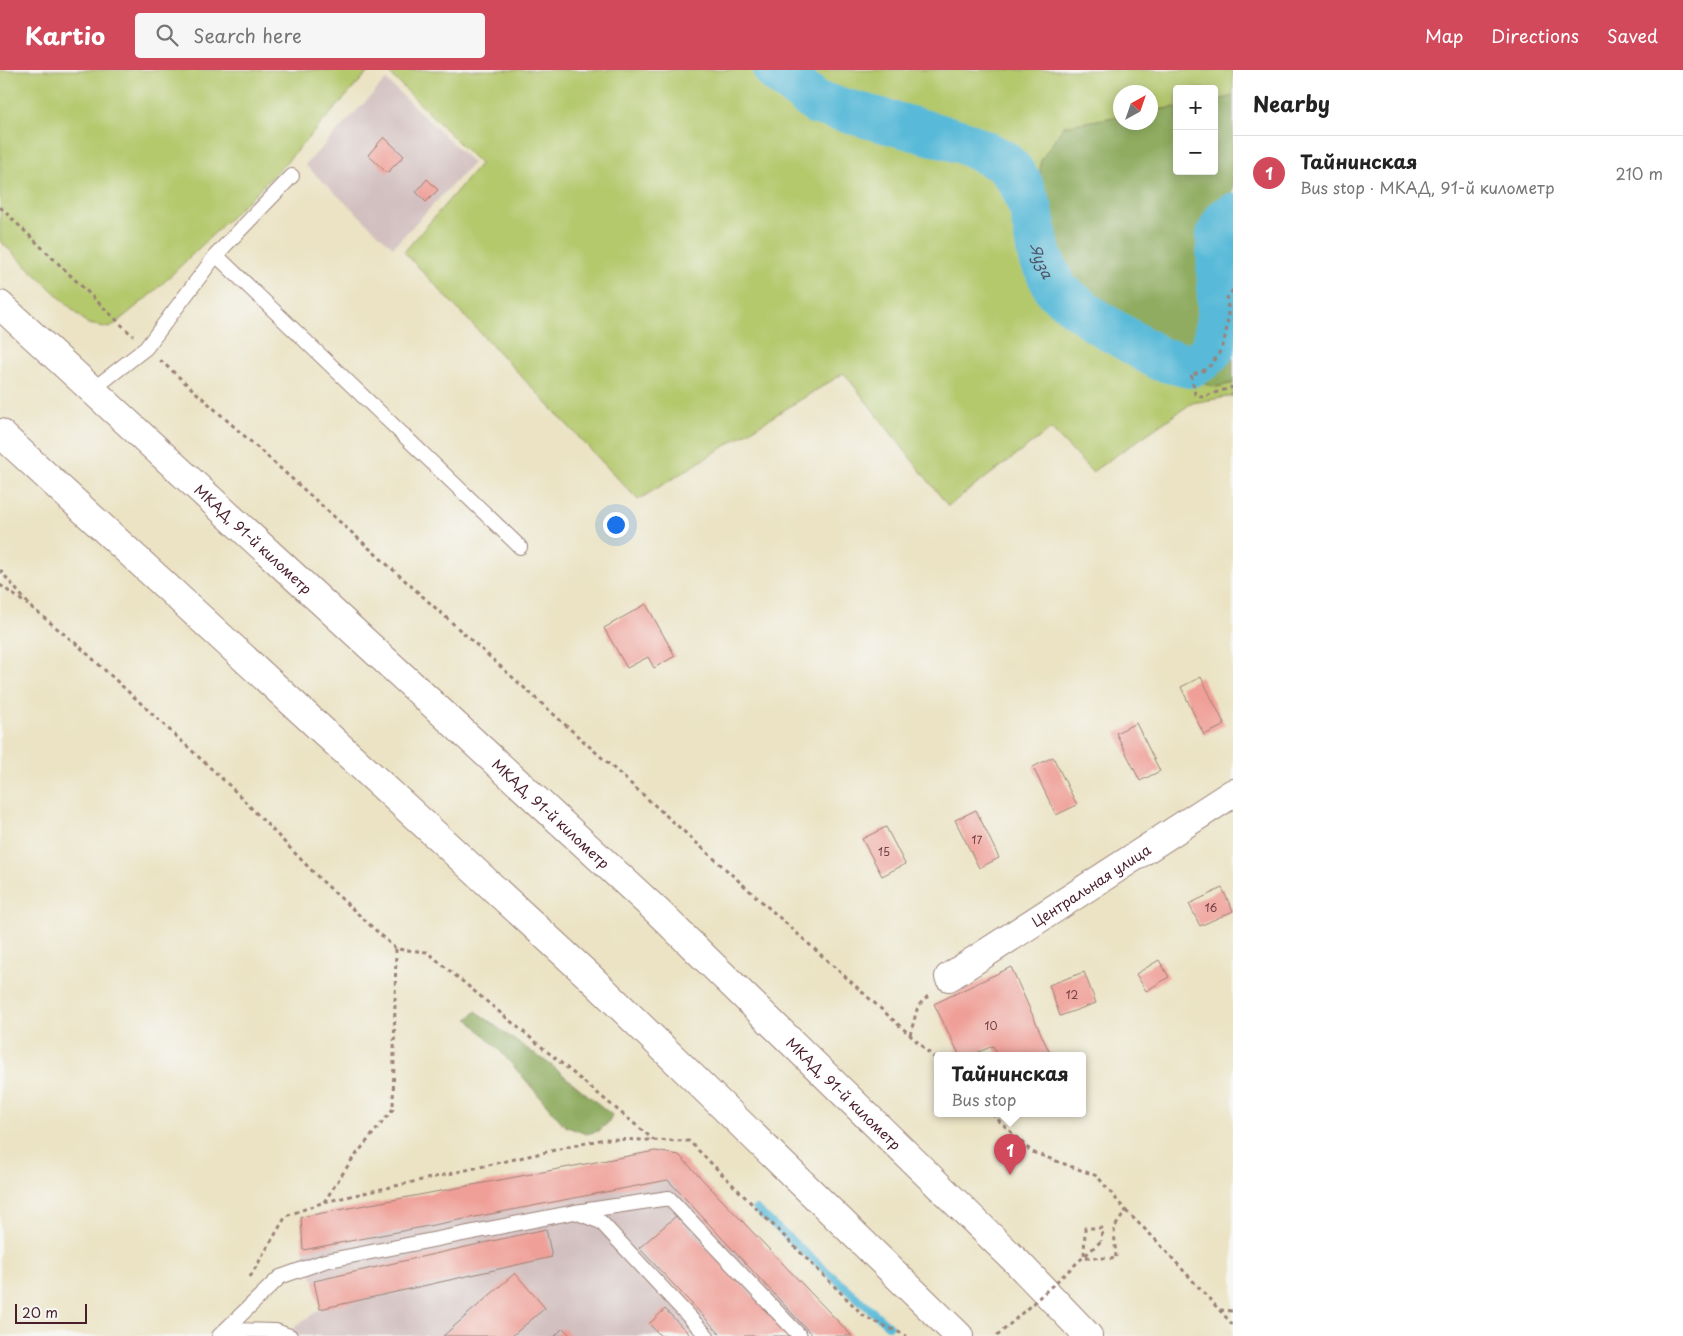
<!DOCTYPE html>
<html lang="en">
<head>
<meta charset="utf-8">
<style>
	body { margin:0; font-family:"Playpen Sans",sans-serif; background:#f6f6f6; color:#222 }
	.controls { position:absolute; right:15px; top:15px; display:grid; overflow:hidden; border-radius:5px; box-shadow:0 2px 12px #0003 }
	.controls button { width:45px; height:45px; display:grid; place-items:center; padding:0; border:0; border-bottom:1px solid #e0e0e0; background:#fff; color:#222; font:25px sans-serif }
	.compass { position:absolute; left:1113px; top:15px; width:45px; height:45px; border-radius:50%; background:#fff; box-shadow:0 2px 12px #0003; rotate:40deg }
	.scale { position:absolute; left:15px; bottom:12px; width:72px; box-sizing:border-box; padding-left:5px; border:2px solid #4a1f2b; border-top:0; font-size:14px; line-height:18px; white-space:nowrap; color:#4a1f2b; -webkit-text-stroke:4px #f6f6f2; paint-order:stroke }
	.you { position:absolute; left:615px; top:454px; width:18px; height:18px; margin:-12px; border:4px solid #fff; border-radius:50%; background:#1a73e8; box-shadow:0 0 0 8px #1a73e833 }
	.badge { display:grid; place-items:center; width:32px; height:32px; border-radius:50%; background:#d1495b; color:#fff; font-size:16px; font-weight:700 }
	.pin { position:absolute; translate:-50% -41px; filter:drop-shadow(0 1px 2px #0008) }
	.pin::after { content:''; position:absolute; top:26px; width:18px; height:15px; background:inherit; clip-path:polygon(0 0,100% 0,50% 100%) }
	.popup { position:absolute; left:934px; top:982px; width:152px; height:65px; box-sizing:border-box; display:grid; place-content:center; border-radius:5px; background:#fff; filter:drop-shadow(0 1px 4px #0005); font-size:16px; white-space:nowrap; color:#767676 }
	.popup b { font-size:19px; color:#222 }
	.popup::after { content:''; position:absolute; left:50%; top:100%; margin-left:-10px; border:10px solid transparent; border-top-color:#fff }
	.list { margin:0; padding:0; list-style:none }
	h2 { display:flex; justify-content:space-between; align-items:center; height:65px; margin:0; padding:0 20px; font-size:21px }
	h2 small { font-size:16px; font-weight:400; color:#767676 }
	.list li { display:grid; grid-template-columns:32px 1fr auto; gap:15px; align-items:center; box-sizing:border-box; height:75px; padding:0 20px; border-top:1px solid #e0e0e0 }
	.list b { display:block; font-size:19px; white-space:nowrap }
	.list p { margin:0; font-size:16px; white-space:nowrap; color:#767676 }
	.list em { font-size:16px; font-style:normal; color:#767676 }
	.icon { flex:none; width:28px; height:28px; fill:none; stroke:currentColor; stroke-width:2; stroke-linecap:round; stroke-linejoin:round }
	.map { position:relative; flex:none; width:1233px; height:1266px; overflow:hidden }
	header { display:flex; align-items:center; gap:30px; box-sizing:border-box; height:70px; padding:0 25px; background:#d1495b; color:#fff }
	header strong { font-size:24px }
	nav { display:flex; gap:28px; margin-inline-start:auto; font-size:18px }
	.search { width:350px; height:45px; background:#f6f6f6; display:flex; align-items:center; gap:12px; box-sizing:border-box; padding:0 18px; border-radius:5px; color:#767676; font-size:19px }
	main { display:flex }
	aside { flex:1; background:#fff }
	.map>svg:first-child { display:block }
	.industrial { fill:#d2bfbf }
	.green { fill:#b4c86c; stroke:#7f744c }
	.forest { fill:#8fac60; stroke:#6c6646 }
	.lines { fill:none; stroke-linecap:round; stroke-linejoin:round }
	.stream { stroke:#59bad8; stroke-width:8 }
	.river { stroke:#59bad8; stroke-width:44 }
	.building { fill:#ef9f97 }
	.lane-casing { stroke:#9a8178; stroke-width:16 }
	.street-casing { stroke:#9a8178; stroke-width:30 }
	.highway-casing { stroke:#9a8178; stroke-width:30 }
	.path { stroke:#9a8178; stroke-width:3; stroke-dasharray:4 4; stroke-linecap:butt }
	.lane { stroke:#fff; stroke-width:14 }
	.street { stroke:#fff; stroke-width:28 }
	.highway { stroke:#fff; stroke-width:28 }
	.path-bridge { stroke:#9a8178; stroke-width:3; stroke-dasharray:4 4; stroke-linecap:butt }
	.labels { text-anchor:middle; dominant-baseline:central; stroke-width:5; stroke-linejoin:round; paint-order:stroke }
	.number-label { font-size:11px; fill:#733f46 }
	.street-label { font-size:14px; fill:#4a1f2b; stroke:#f6f6f2 }
	.water-label { font-size:15px; font-style:italic; fill:#4f5568; stroke:#f6f6f2 }
</style>
</head>
<body>
<header>
<strong>Kartio</strong>
<div class="search"><svg class="icon" aria-label="search" viewBox="0 0 24 24"><circle cx="10" cy="10" r="6"/><path d="M15 15l6 6"/></svg>Search here</div>
<nav><a>Map</a><a>Directions</a><a>Saved</a></nav>
</header>
<main>
<div class="map">
<svg width="1233" height="1266" viewBox="0 0 1233 1266">
	<rect width="100%" height="100%" fill="#f6f6f2"/>
	<filter id="ink" filterUnits="userSpaceOnUse"><feTurbulence type="fractalNoise" baseFrequency=".02" numOctaves="2"/><feDisplacementMap in="SourceGraphic" scale="10" xChannelSelector="R" yChannelSelector="G"/><feConvolveMatrix kernelMatrix="1 2 1 2 8 2 1 2 1" color-interpolation-filters="sRGB"/></filter>
	<filter id="wash" filterUnits="userSpaceOnUse"><feTurbulence type="fractalNoise" baseFrequency=".0096" numOctaves="4" result="noise"/><feDisplacementMap in="SourceGraphic" scale="20" xChannelSelector="R" yChannelSelector="G"/><feGaussianBlur stdDeviation="1.12" result="paint"/><feColorMatrix in="noise" values="0 0 0 0 0 0 0 0 0 0 0 0 0 0 0 0 0 1.4 0 .05"/><feComposite in="paint" operator="in"/></filter>
	<g filter="url(#wash)">
		<rect width="100%" height="100%" fill="#ebe3c4"/>
		<!-- industrial -->
		<path class="industrial" d="M386,10L473,93L393,177L305,95Z
			M655,1081L679,1085L852,1266H287L297,1255L320,1239L314,1211L303,1180L301,1147Z"/>
		<!-- green -->
		<path class="green" d="M0,0H370L280,99L156,220L110,258L88,254L0,171Z
			M386,0H1233V26L1214,31V19H1177V37L1151,41L1150,22H1120V46L1064,56L1067,215L1111,249L1154,272L1210,240L1206,201V161L1221,135L1233,132V267L1224,287L1203,308L1216,317L1233,313V326L1192,333L1092,402L1051,359L948,436L844,303L638,430L404,182L480,94Z"/>
		<!-- forest -->
		<path class="forest" d="M1233,26V132L1221,136L1206,161V201L1210,240L1200,270L1189,286L1154,272L1111,249L1067,215L1038,125L1041,90L1064,56L1120,46V52H1150L1151,41L1177,37V101H1214V31Z
			M1233,267V313L1216,317L1205,314L1203,308L1224,287Z
			M476,941L510,967L551,995L612,1045L608,1053L598,1061L586,1064L565,1056L503,984L468,949Z"/>
		<g class="lines">
			<!-- stream -->
			<path class="stream" d="M756,1139L889,1256"/>
			<!-- river -->
			<path class="river" id="s1" d="M775,0L817,33L963,72L1002,91L1011,100L1020,112L1031,139L1039,184L1056,220L1096,251L1160,289L1190,296L1203,289L1214,277L1219,239L1218,164L1225,150L1233,145"/>
		</g>
		<g id="blocks">
			<!-- building -->
			<path class="building" d="M384,67L404,86L387,103L368,85Z
				M427,109L438,120L426,132L416,122Z
				M646,534L675,586L654,598L648,587L627,598L604,558Z
				M1201,607L1225,655L1204,665L1181,617Z
				M1136,653L1160,701L1140,711L1116,663Z
				M1053,687L1077,735L1056,745L1033,697Z
				M976,740L999,788L979,798L955,750Z
				M886,757L905,794L882,806L862,769Z
				M1222,818L1233,841L1200,856L1189,834Z
				M1159,890L1169,907L1146,921L1136,904Z
				M1011,897L1051,986H998L993,976L969,986H960L934,934Z
				M1084,902L1096,933L1060,946L1049,915Z
				M655,1081L679,1085L852,1266H813L668,1110L303,1180L301,1147Z
				M676,1146L790,1266H722L639,1178Z
				M546,1159L552,1187L320,1239L314,1211Z
				M515,1203L545,1238L512,1266H443Z
				M665,1239L691,1266H661L649,1254Z
				M563,1258L571,1266H555Z"/>
		</g>
	</g>
	<g filter="url(#ink)">
		<use href="#blocks" fill-opacity="0" stroke="#9a8178" stroke-width="1"/>
		<g class="lines">
			<!-- lane casing -->
			<g class="lane-casing">
				<path id="lane" d="M216,185L520,477
					M92,320L146,278L216,185L292,106
					M575,1142L669,1128L800,1266
					M219,1266L280,1207L325,1191L575,1142L601,1152L707,1266
					M223,1266L234,1260L276,1261L290,1266"/>
			</g>
			<!-- street casing -->
			<g class="street-casing">
				<g id="street">
					<path id="s2" d="M949,907L1233,723"/>
				</g>
			</g>
			<!-- highway casing -->
			<g class="highway-casing">
				<g id="highway">
					<path id="s3" d="M0,235L657,841L1018,1193L1088,1266"/>
					<path d="M0,363L592,909L959,1266"/>
				</g>
			</g>
			<!-- path -->
			<path class="path" d="M0,137L133,266
				M1233,220L1227,228C1230,251 1226,283 1206,299C1202,302 1195,303 1191,304L1195,324L1202,327L1233,317
				M160,290L910,965L938,991
				M0,500L31,537L80,577L231,717L320,809L396,879L427,882L654,1070
				M0,515L28,535
				M910,965L918,936L930,924
				M992,1044L1032,1082L1097,1106L1126,1141L1114,1158L1116,1189L1084,1187L1085,1158H1102L1101,1171
				M324,1132L351,1091L393,1039L396,879
				M1126,1141L1153,1167L1233,1255
				M250,1207L286,1146L324,1132L604,1069L689,1071L865,1247L907,1266
				M1220,1240L1233,1241"/>
			<!-- lane -->
			<use href="#lane" class="lane"/>
			<!-- street -->
			<use href="#street" class="street"/>
			<!-- highway -->
			<use href="#highway" class="highway"/>
			<!-- path-bridge -->
			<path class="path-bridge" d="M997,1266L1101,1171"/>
		</g>
	</g>
	<g class="labels">
		<!-- number labels -->
		<g class="number-label">
			<text x="977" y="769">17</text>
			<text x="884" y="781">15</text>
			<text x="1211" y="837">16</text>
			<text x="1072" y="924">12</text>
			<text x="991" y="955">10</text>
		</g>
		<!-- street labels -->
		<g class="street-label">
			<text stroke="none"><textPath href="#s3" startOffset="345">МКАД, 91-й километр</textPath></text>
			<text stroke="none"><textPath href="#s3" startOffset="750">МКАД, 91-й километр</textPath></text>
			<text stroke="none"><textPath href="#s2" startOffset="169">Центральная улица</textPath></text>
			<text stroke="none"><textPath href="#s3" startOffset="1155">МКАД, 91-й километр</textPath></text>
		</g>
		<!-- water labels -->
		<g class="water-label">
			<text stroke="none"><textPath href="#s1" startOffset="358">Яуза</textPath></text>
		</g>
	</g>
</svg>
<div class="controls">
<button>+</button>
<button>−</button>
</div>
<svg class="compass" viewBox="-18 -18 36 36"><path d="M0-13l5 13h-10z" fill="#e53935"/><path d="M0 13l5-13h-10z" fill="#767676"/></svg>
<div class="scale">20 m</div>
<div class="you"></div>
<div class="pin badge" style="left:1010px;top:1105px">1</div>
<div class="popup"><b>Тайнинская</b>Bus stop</div>
</div>
<aside>
<h2>Nearby<small></small></h2>
<ul class="list">
<li><span class="badge">1</span><div><b>Тайнинская</b><p>Bus stop · МКАД, 91-й километр</p></div><em>210 m</em></li>
</ul>
</aside>
</main>
</body>
</html>
